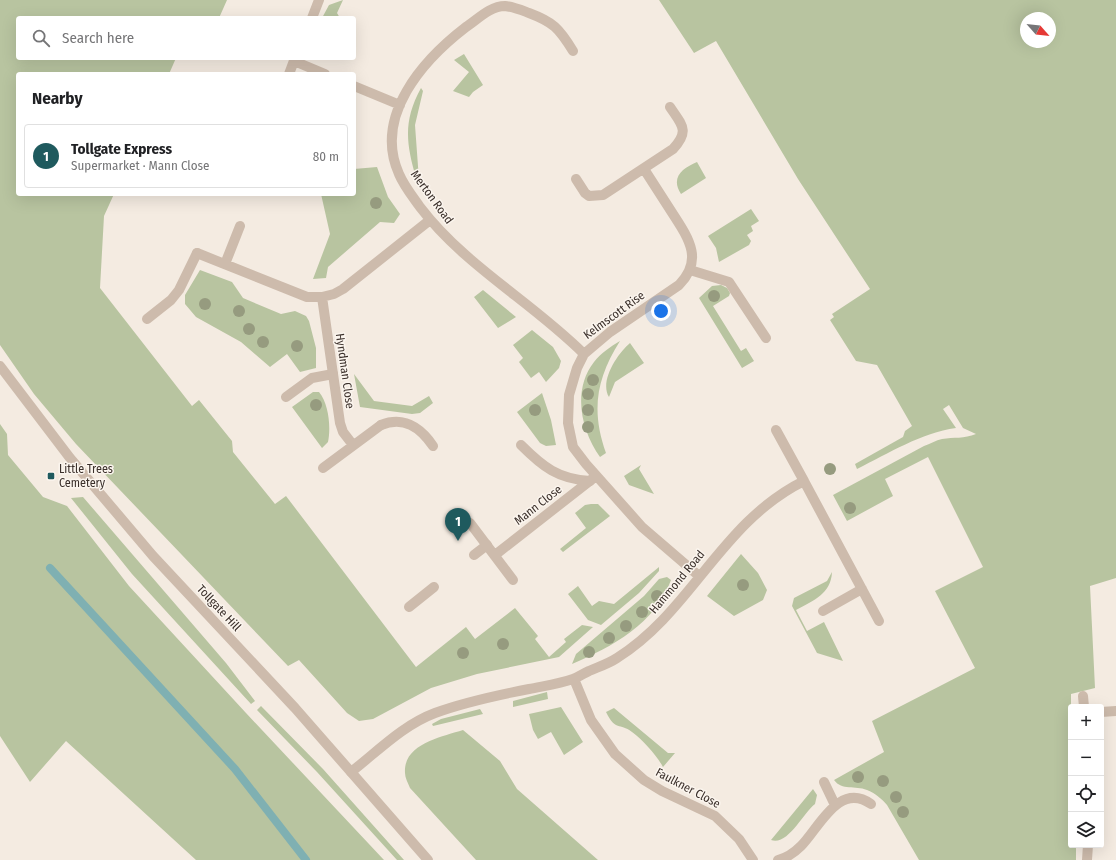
<!DOCTYPE html>
<html lang="en">
<head>
<meta charset="utf-8">
<style>
	body { margin:0; font-family:"Fira Sans Condensed",sans-serif; background:#f6f6f6; color:#202124 }
	.controls { position:absolute; right:12px; bottom:12px; display:grid; overflow:hidden; border-radius:4px; box-shadow:0 4px 16px #0002 }
	.controls button { width:36px; height:36px; display:grid; place-items:center; padding:0; border:0; border-bottom:1px solid #e0e0e0; background:#fff; color:#202124; font:20px sans-serif }
	.compass { position:absolute; left:1020px; top:12px; width:36px; height:36px; border-radius:50%; background:#fff; box-shadow:0 4px 16px #0002; rotate:117deg }
	.you { position:absolute; left:661px; top:311px; width:14px; height:14px; margin:-10px; border:3px solid #fff; border-radius:50%; background:#1a73e8; box-shadow:0 0 0 6px #1a73e833 }
	.badge { display:grid; place-items:center; width:26px; height:26px; border-radius:50%; background:#1f5a5e; color:#fff; font-size:13px; font-weight:700 }
	.pin { position:absolute; translate:-50% -33px; filter:drop-shadow(0 1px 2px #0008) }
	.pin::after { content:''; position:absolute; top:21px; width:14px; height:12px; background:inherit; clip-path:polygon(0 0,100% 0,50% 100%) }
	.list { margin:0; padding:0; list-style:none }
	h2 { display:flex; justify-content:space-between; align-items:center; height:52px; margin:0; padding:0 16px; font-size:17px }
	h2 small { font-size:13px; font-weight:400; color:#757577 }
	.list li { display:grid; grid-template-columns:26px 1fr auto; gap:12px; align-items:center; box-sizing:border-box; height:64px; margin:0 8px 8px; padding:0 8px; border:1px solid #e0e0e0; border-radius:4px }
	.list b { display:block; font-size:15px; white-space:nowrap }
	.list p { margin:0; font-size:13px; white-space:nowrap; color:#757577 }
	.list em { font-size:13px; font-style:normal; color:#757577 }
	.icon { flex:none; width:22px; height:22px; fill:none; stroke:currentColor; stroke-width:2; stroke-linecap:round; stroke-linejoin:round }
	.map { position:relative; flex:none; width:1116px; height:860px; overflow:hidden }
	.search { position:absolute; background:#fff; box-shadow:0 4px 16px #0002; left:16px; top:16px; width:340px; height:44px; display:flex; align-items:center; gap:10px; box-sizing:border-box; padding:0 14px; border-radius:4px; color:#757577; font-size:15px }
	.panel { position:absolute; background:#fff; box-shadow:0 4px 16px #0002; left:16px; top:72px; width:340px; height:124px; border-radius:4px }
	.map>svg:first-child { display:block }
	.green { fill:#b8c4a0; fill-rule:evenodd }
	.lines { fill:none; stroke-linecap:round; stroke-linejoin:round }
	.stream { stroke:#7fb0b2; stroke-width:8 }
	.service { stroke:#cdbbac; stroke-width:10 }
	.minor { stroke:#cdbbac; stroke-width:10 }
	.tertiary { stroke:#cdbbac; stroke-width:10 }
	.tree { fill:#969b7f }
	.poi-dot { fill:#1f5a5e; stroke:#fbf5ee; stroke-width:1.5 }
	.labels { text-anchor:middle; dominant-baseline:central; stroke-width:3; stroke-linejoin:round; paint-order:stroke }
	.street-label { font-size:12px; fill:#3b302b; stroke:#fbf5ee }
	.poi-label { font-size:12px; fill:#3b302b; stroke:#fbf5ee; text-anchor:start }
</style>
</head>
<body>
<div class="map">
<svg width="1116" height="860" viewBox="0 0 1116 860">
	<rect width="100%" height="100%" fill="#f4ebe1"/>
	<!-- green -->
	<path class="green" d="M0,0H227L219,18H18V58H176L169,74H18V194H114L104,216L100,288L192,406L199,400L232,441L233,452L275,504L286,496L416,667L466,627L475,639L515,608L538,636L535,639L549,657L566,642L564,639L582,625L593,627L559,657L477,674L431,688L373,719L359,721L347,713L299,660L288,666L76,444L34,394L0,345Z
		M343,0L337,13L340,18H322L329,5Z
		M659,0H1116V578L1090,586L1095,688L1071,694V845H1076V860H919L887,805C882,799 875,793 867,790C855,785 842,791 834,780L884,752L872,721L975,668L935,591L983,567L928,457L885,479L893,496L847,521L833,495L924,446C930,444 936,440 942,439C954,437 964,439 976,434L963,428L949,405L943,409L956,428C921,433 889,453 857,469L855,464L903,437L905,431L912,426L877,365L856,361L830,320L834,317L832,314L870,289L798,179L716,41L694,53ZM1026,18H1050V42H1026Z
		M464,54L483,85L473,92L469,97L453,91L469,72L454,60Z
		M421,88L423,91L415,125L419,180L416,178C406,143 403,121 421,88Z
		M697,162L706,178L681,194C670,177 683,168 697,162Z
		M377,167L388,197L400,214L394,223L380,222L328,267L326,278L313,279L330,234L321,194H354V169Z
		M751,209L759,221L751,226L753,231L747,235L751,241L749,245L719,262L716,248L708,236Z
		M200,270L232,282L243,298L281,314L295,311L306,316L309,321L316,348V368L300,372L287,354L270,367L241,342L196,317L185,304V295Z
		M721,285L727,288L730,293L729,296L713,306L741,351L746,348L754,361L742,368L699,298L712,286Z
		M483,290L516,317L498,328L474,297Z
		M532,330L553,347L561,361L559,368L546,382L539,372L531,378L519,362L523,358L513,345Z
		M620,341C596,379 591,411 606,453L600,457C581,431 572,390 594,362C601,353 610,347 620,341Z
		M630,343L644,363L615,382L609,397C599,381 618,353 630,343Z
		M354,374L374,401L412,406L429,396L433,403L420,413L412,414L360,407Z
		M313,392H319C329,404 331,428 328,442L322,448L292,407Z
		M542,393L551,420L556,445L546,446L540,443L517,412Z
		M0,424L7,434L8,455L43,497L67,506L129,586L246,713L384,860H196L66,741L30,782L0,736Z
		M641,465L639,469L654,494L629,485L624,476Z
		M83,497L226,663L255,701L251,704L132,574L71,498Z
		M591,504H598L610,516L563,552L560,549L586,528L575,513L585,505Z
		M741,554L758,573L767,590L763,600L734,616L707,596Z
		M659,567V571L639,593L601,625L588,620L568,594L578,586L592,606L599,601L614,604Z
		M832,572C831,594 814,600 796,610L807,631L824,622L843,661L817,653L792,606L794,598L827,581Z
		M667,577L671,580C656,623 612,647 572,664L576,654L644,596L659,579Z
		M547,692L548,699L513,707V701Z
		M261,706L323,769L404,860H397L317,772L257,710Z
		M561,707L583,742L564,755L551,732L538,739L533,730L529,714Z
		M614,708L668,753H675L663,767C657,756 643,740 632,732C619,722 616,732 606,712Z
		M480,709L483,714L433,726L432,724L441,719Z
		M463,730L500,761L517,789L598,860H476L410,788C408,783 405,778 405,773C403,744 441,737 463,730Z
		M813,789L817,795L815,804C803,813 788,846 771,840Z"/>
	<g class="lines">
		<!-- stream -->
		<path class="stream" d="M50,568L235,769L306,860"/>
		<!-- service -->
		<path class="service" d="M690,270L729,282L766,338
			M147,319L171,300L179,290L197,253
			M286,397L312,378L333,374
			M381,425C404,416 420,427 433,446
			M521,445C543,467 558,479 590,481
			M474,555L487,545
			M409,607L434,587"/>
		<!-- minor -->
		<path class="minor" d="M312,18L319,0
			M573,51C559,28 553,22 529,13C521,10 514,7 505,6C490,6 478,19 466,27C423,60 373,116 399,174C404,186 413,197 420,207C465,266 532,302 584,354
			M294,61L325,74
			M289,74L295,58
			M354,86L400,105
			M644,169C653,183 662,197 671,211C687,236 705,259 679,285L610,332L584,354L577,368L569,395L568,423L573,447L586,464L642,527L699,576
			M576,179L585,193L589,196L603,195L673,149C690,131 682,125 670,107
			M197,253L307,297H322
			M225,264L240,226
			M776,430L804,481
			M353,445L343,432L340,423L322,297L334,294L343,289L430,220
			M323,468L381,425
			M470,523L513,580
			M495,555L596,476
			M823,611L862,589
			M574,679L591,720L615,754L644,780L662,791L715,816L739,839L753,860
			M1083,696L1084,707
			M1101,712L1116,711
			M351,772C378,751 403,725 435,713C465,702 498,695 529,689C543,686 559,684 573,679C579,677 584,673 589,671C598,667 608,664 617,658C692,611 721,522 804,481L879,621
			M824,782L835,805
			M778,860C786,858 795,852 801,846C819,828 839,781 871,804
			M1087,860L1088,845"/>
		<!-- tertiary -->
		<path class="tertiary" d="M0,366L70,458L153,556L295,708L428,860"/>
	</g>
	<!-- trees -->
	<g class="tree">
		<circle cx="376" cy="203" r="6"/>
		<circle cx="714" cy="296" r="6"/>
		<circle cx="205" cy="304" r="6"/>
		<circle cx="239" cy="311" r="6"/>
		<circle cx="249" cy="329" r="6"/>
		<circle cx="263" cy="342" r="6"/>
		<circle cx="297" cy="346" r="6"/>
		<circle cx="593" cy="380" r="6"/>
		<circle cx="588" cy="394" r="6"/>
		<circle cx="316" cy="405" r="6"/>
		<circle cx="535" cy="410" r="6"/>
		<circle cx="588" cy="410" r="6"/>
		<circle cx="588" cy="427" r="6"/>
		<circle cx="830" cy="469" r="6"/>
		<circle cx="850" cy="508" r="6"/>
		<circle cx="743" cy="585" r="6"/>
		<circle cx="657" cy="596" r="6"/>
		<circle cx="642" cy="612" r="6"/>
		<circle cx="626" cy="626" r="6"/>
		<circle cx="609" cy="638" r="6"/>
		<circle cx="503" cy="644" r="6"/>
		<circle cx="589" cy="652" r="6"/>
		<circle cx="463" cy="653" r="6"/>
		<circle cx="858" cy="777" r="6"/>
		<circle cx="883" cy="781" r="6"/>
		<circle cx="896" cy="797" r="6"/>
		<circle cx="903" cy="812" r="6"/>
	</g>
	<!-- markers -->
	<rect class="poi-dot" x="47" y="472" width="8" height="8" rx="2"/>
	<g class="labels">
		<!-- street labels -->
		<g class="street-label">
			<text transform="translate(432 197) rotate(54)">Merton Road</text>
			<text transform="translate(614 315) rotate(-36)">Kelmscott Rise</text>
			<text transform="translate(345 371) rotate(82)">Hyndman Close</text>
			<text transform="translate(538 505) rotate(-38)">Mann Close</text>
			<text transform="translate(677 582) rotate(-50)">Hammond Road</text>
			<text transform="translate(219 608) rotate(47)">Tollgate Hill</text>
			<text transform="translate(688 788) rotate(28)">Faulkner Close</text>
		</g>
		<!-- poi labels -->
		<g class="poi-label">
			<text x="59" y="469">Little Trees<tspan x="59" dy="14">Cemetery</tspan></text>
		</g>
	</g>
</svg>
<div class="controls">
<button>+</button>
<button>−</button>
<button><svg class="icon" aria-label="locate" viewBox="0 0 24 24"><circle cx="12" cy="12" r="6"/><path d="M12 2v4M12 18v4M2 12h4M18 12h4"/></svg></button>
<button><svg class="icon" aria-label="layers" viewBox="0 0 24 24"><path d="M12 4l9 5-9 5-9-5zM3 14l9 5 9-5"/></svg></button>
</div>
<svg class="compass" viewBox="-18 -18 36 36"><path d="M0-13l5 13h-10z" fill="#e53935"/><path d="M0 13l5-13h-10z" fill="#757577"/></svg>
<div class="you"></div>
<div class="pin badge" style="left:458px;top:541px">1</div>
<div class="search"><svg class="icon" aria-label="search" viewBox="0 0 24 24"><circle cx="10" cy="10" r="6"/><path d="M15 15l6 6"/></svg>Search here</div>
<section class="panel">
<h2>Nearby<small></small></h2>
<ul class="list">
<li><span class="badge">1</span><div><b>Tollgate Express</b><p>Supermarket · Mann Close</p></div><em>80 m</em></li>
</ul>
</section>
</div>
</body>
</html>
